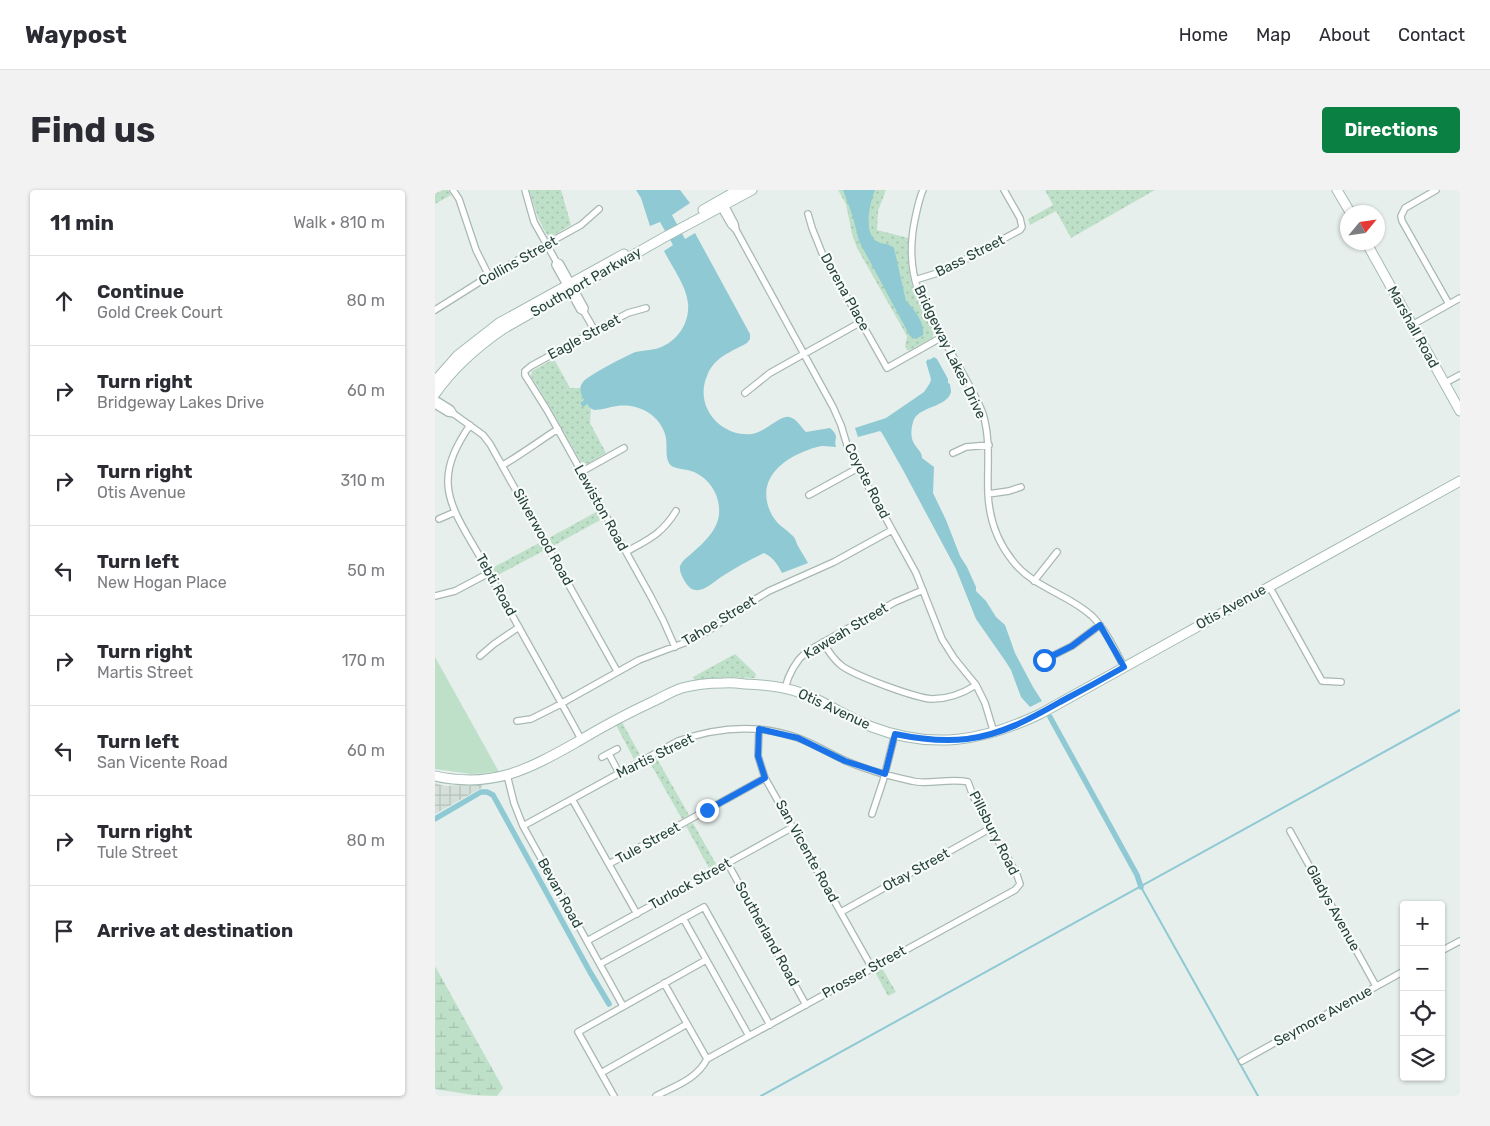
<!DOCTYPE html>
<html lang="en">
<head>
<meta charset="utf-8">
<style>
	body { margin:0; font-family:Rubik,sans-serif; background:#f2f2f3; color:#2b2b33 }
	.controls { position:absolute; right:15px; bottom:15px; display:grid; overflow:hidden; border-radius:5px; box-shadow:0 1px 4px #0004 }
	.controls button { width:45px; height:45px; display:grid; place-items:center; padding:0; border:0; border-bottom:1px solid #e1e1e2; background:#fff; color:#2b2b33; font:25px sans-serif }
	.compass { position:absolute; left:905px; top:15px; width:45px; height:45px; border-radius:50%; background:#fff; box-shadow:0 1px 4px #0004; rotate:61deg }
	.stop { position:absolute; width:15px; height:15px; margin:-11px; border:4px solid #1a73e8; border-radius:50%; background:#fff }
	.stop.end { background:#1a73e8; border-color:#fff; box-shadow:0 1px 5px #0008 }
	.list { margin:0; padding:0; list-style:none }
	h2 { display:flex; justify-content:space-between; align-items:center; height:65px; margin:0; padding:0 20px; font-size:21px }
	h2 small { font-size:16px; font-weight:400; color:#7c7c81 }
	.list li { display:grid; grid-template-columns:32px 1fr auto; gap:15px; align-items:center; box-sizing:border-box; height:90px; padding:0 20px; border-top:1px solid #e1e1e2 }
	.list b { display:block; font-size:19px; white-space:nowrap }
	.list p { margin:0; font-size:16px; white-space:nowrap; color:#7c7c81 }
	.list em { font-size:16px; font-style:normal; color:#7c7c81 }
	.icon { flex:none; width:28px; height:28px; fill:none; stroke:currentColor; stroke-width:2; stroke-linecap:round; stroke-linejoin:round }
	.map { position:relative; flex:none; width:1025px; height:906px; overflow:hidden; border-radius:5px }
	header { display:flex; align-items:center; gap:30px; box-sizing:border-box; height:70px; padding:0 25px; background:#fff; border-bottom:1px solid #e1e1e2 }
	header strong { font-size:24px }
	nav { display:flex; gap:28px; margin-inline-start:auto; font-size:18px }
	.intro { display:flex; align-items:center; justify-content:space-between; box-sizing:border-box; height:120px; padding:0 30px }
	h1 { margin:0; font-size:35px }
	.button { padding:12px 22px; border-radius:5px; background:#0b8043; color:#fff; font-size:18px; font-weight:700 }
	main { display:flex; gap:30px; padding:0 30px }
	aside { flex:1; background:#fff; border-radius:5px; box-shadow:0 1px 4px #0004 }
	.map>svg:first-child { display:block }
	.industrial { fill:url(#industrial-grid) }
	.green { fill:#bfe0c8 }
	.wetland { fill:url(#wetland-marsh) }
	.park { fill:url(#park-dots) }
	.water { fill:#8ec9d4 }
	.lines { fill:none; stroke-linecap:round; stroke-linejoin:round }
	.stream { stroke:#8ec9d4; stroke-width:2 }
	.canal { stroke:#8ec9d4; stroke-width:5.5 }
	.street-casing { stroke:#a8b8b2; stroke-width:8 }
	.secondary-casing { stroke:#a4bbb3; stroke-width:11 }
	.street { stroke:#fff; stroke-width:5.5 }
	.secondary { stroke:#fff; stroke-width:9 }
	.route { stroke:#1a73e8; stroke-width:6 }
	.labels { text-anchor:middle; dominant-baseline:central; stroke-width:4.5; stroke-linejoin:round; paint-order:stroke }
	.street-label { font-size:14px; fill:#24423a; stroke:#f7fbf9 }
</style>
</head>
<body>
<header>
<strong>Waypost</strong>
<nav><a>Home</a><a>Map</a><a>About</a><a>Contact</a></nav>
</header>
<div class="intro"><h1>Find us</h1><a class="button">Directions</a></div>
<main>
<aside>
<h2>11 min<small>Walk · 810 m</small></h2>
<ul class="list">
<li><svg class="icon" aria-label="ahead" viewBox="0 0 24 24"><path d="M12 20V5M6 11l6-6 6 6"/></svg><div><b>Continue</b><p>Gold Creek Court</p></div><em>80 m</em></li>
<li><svg class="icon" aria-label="right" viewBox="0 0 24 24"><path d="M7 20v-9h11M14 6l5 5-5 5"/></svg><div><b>Turn right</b><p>Bridgeway Lakes Drive</p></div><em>60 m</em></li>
<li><svg class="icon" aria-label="right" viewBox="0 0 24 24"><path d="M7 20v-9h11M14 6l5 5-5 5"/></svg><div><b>Turn right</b><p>Otis Avenue</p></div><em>310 m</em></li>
<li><svg class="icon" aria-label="left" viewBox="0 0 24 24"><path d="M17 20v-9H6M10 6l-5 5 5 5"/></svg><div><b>Turn left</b><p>New Hogan Place</p></div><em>50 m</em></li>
<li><svg class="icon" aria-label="right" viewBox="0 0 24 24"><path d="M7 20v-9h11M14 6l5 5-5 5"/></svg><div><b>Turn right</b><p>Martis Street</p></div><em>170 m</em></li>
<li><svg class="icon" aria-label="left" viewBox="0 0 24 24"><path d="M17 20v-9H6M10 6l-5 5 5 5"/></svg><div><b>Turn left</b><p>San Vicente Road</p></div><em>60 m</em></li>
<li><svg class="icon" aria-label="right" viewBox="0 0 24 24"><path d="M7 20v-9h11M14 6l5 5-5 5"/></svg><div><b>Turn right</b><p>Tule Street</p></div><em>80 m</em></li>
<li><svg class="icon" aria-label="arrive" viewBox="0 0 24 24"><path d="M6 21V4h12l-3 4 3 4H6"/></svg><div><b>Arrive at destination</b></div></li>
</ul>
</aside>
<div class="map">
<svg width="1025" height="906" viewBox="0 0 1025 906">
	<defs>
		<pattern id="industrial-grid" width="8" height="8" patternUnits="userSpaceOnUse" patternTransform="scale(1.25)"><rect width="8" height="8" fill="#d4dfda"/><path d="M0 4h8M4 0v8" fill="none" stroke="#b6c1bc"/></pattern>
		<pattern id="wetland-marsh" width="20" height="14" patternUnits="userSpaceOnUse" patternTransform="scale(1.25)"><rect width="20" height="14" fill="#bfe0c8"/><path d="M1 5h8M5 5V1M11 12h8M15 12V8" fill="none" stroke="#a4c1ad"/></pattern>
		<pattern id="park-dots" width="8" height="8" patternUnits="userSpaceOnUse" patternTransform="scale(1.25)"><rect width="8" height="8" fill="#bfe0c8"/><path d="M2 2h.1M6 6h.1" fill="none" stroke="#a4c1ad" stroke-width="1.8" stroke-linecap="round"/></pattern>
	</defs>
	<rect width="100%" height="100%" fill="#e6efeb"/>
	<!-- industrial -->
	<path class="industrial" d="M0,593L9,596L46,595L48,597L0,624Z"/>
	<!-- green -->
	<path class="green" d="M0,467L64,582L36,584L0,579Z"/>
	<!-- wetland -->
	<path class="wetland" d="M0,776L68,898L62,906L38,905L0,899Z"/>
	<!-- park -->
	<path class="park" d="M8,0H13L16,5L0,14V4Z
		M94,0H126L136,35L117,46L112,45L103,28Z
		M403,0H451L443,21L442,40L473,48C472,71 474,93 484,114C489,124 495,132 499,142L497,148L473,161L470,157L472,146L422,58L417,44L411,14Z
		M610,0H720L636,48L621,21L595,35L593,29L618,15Z
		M119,169L135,198H145L149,210L145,213L152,214L156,219L155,233L171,263L152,274L146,272L115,217L96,186L97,181Z
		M163,321L167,329L118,356L114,348Z
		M106,352L110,360L61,386L57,378Z
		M300,464L321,484L320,488L290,487L260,491L258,487Z
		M187,532L205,565L199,569L181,535Z
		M221,567L254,625L247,629L214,571Z
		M258,633L281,674L274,678L251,636Z
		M447,778L461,802L453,806L440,782Z"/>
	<!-- water -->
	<path class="water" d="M201,0H245L255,13L237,25L250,49L260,43L315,144V149L312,153C296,162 279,167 272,186C259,216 285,247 317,244C331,242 345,225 354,227C361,228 366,237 371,242L395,238C406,248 398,248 401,257C395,257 388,255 382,257C353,265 320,286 335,321C341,335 349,337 358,346C361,349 361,353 363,356C366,362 370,367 373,373L347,383C343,375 338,367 329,363C314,370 300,378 286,387C273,396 260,410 249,390C247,386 244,381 245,376C247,371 251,368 255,365C272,350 289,335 283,311C280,297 269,285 256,281C248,278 236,280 233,271C230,264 233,253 230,244C224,224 202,213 182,216C174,217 167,220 159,220L155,218L152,214L148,217L145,213L149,210C146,204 143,198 148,192C152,186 189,167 198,163C205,160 213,161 220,159C241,154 255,134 253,113C251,95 237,77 229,61L238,55L225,32L215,36L206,8Z
		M408,0H440C435,12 428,41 441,51C447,55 452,52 459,58L471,111C479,119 490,133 488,145L481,149L475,146L424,51L418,27Z
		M499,167L502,169L513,189V193L515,194C515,197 516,199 516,202C512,218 482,216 478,232C476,240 475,248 480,255C483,260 487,262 487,268L499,277L498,303L511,330L525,366L532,377L541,397V401L551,411L561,427L570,435L580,463L598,497L607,511L595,517L586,507L576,480L571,472L541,429L521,379L468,280L447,243L445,241L423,247L420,238L451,228L489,202L495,193L496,189L491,172L493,169L494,170Z"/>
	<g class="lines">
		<!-- stream -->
		<path class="stream" d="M706,697L823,906
			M326,906L1025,520"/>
		<!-- canal -->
		<path class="canal" d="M615,527L702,685L706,697
			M0,629L46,602H52L58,605L155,782L174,814"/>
		<!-- street casing -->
		<g class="street-casing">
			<path id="street" d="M18,0L24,9L41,60L54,86
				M90,0L99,32L121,71
				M488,0C484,9 482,20 480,29C475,53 475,77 483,100C486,111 493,121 498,131C508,148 518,166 528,184C535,197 543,210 548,224C556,251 552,276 553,303C554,327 562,351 577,370C598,398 632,403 657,426C671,440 680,460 689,477
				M1001,0L970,18L966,26L967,31L1014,114
				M289,13L300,34L301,40L398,217L406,235L412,255L423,278L481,383L507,449L519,468L541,495L550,513L559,543
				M285,16L296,35L301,40
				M373,24L377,38L387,63L452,178L507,147
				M480,90L509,81L585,40L587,37L585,28L569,0
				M211,118L193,123L96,176L90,181V185L112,220L215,405L228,430L240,457
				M0,120L54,86L146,35L164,19
				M149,122L150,118L125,73L121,71L120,75L145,120L149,122L160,141
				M977,135L1025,108
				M1010,193L1025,185
				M310,203L335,183L426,132
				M0,209L16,219L19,224L48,245L55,254L182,481
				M0,215L13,223L19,224
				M35,235C23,253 12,272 13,294C14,319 33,345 45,367C78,428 113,488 146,549
				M518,263L531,257L554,255
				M68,275C87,264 104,251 123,239
				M146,282L189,258
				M553,304L574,301L586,297
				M374,305L423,278
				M4,329L20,322
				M191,362C214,349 227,344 241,321
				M599,391L622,362
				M834,396L887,491L906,492
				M0,406L20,401L54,383
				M388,452C393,461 399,470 407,476C421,486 480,508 497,509C513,509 527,504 541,495
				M45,466L59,454L84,437
				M609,470L637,456L665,435
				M350,498C354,483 360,472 371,462L460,412L488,400
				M82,531L96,529L120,517L204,470L257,450L273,441L304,419L334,401L399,372L457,340
				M324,539L323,566L330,588L437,778
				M174,564L184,583
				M167,567L182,559
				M72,585L79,613L88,636L188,816
				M137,609L202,724
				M437,624L448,591L460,544
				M88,636L243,551C282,537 324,534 363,548C380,554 395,564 411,571C432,580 454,586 477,591C492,595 515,588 533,592L538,606L582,685L585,694L580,700L272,869
				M855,641L941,796
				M174,674L330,588
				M293,674L371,815
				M406,722L556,638
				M248,728L314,846
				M152,751L358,637
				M1006,761L1025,751
				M165,774L269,717L335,835
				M229,793L272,869
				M807,871L969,781
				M166,883L252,834
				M179,906L143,842L271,770
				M221,906C240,896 262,889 272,869"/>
		</g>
		<!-- secondary casing -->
		<g class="secondary-casing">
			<path id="secondary" d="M902,0L915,22
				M268,20L303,0
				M931,52L1025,221
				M0,191L23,165L64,133L189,64
				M0,204C18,178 42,157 68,139L228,48L317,0
				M0,586C58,599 94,579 142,552C167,537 193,523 219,511C228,507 237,501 247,498C258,495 276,493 288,493C295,492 303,493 310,494C337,495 359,498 383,510C401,519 418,530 437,537C497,560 549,551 605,524L1025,291"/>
		</g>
		<!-- street -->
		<use href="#street" class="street"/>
		<!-- secondary -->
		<use href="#secondary" class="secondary"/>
	</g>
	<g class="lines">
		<!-- route -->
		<path class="route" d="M272,620L330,588L323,566L324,539L363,548L410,571L450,584L460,544C484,549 507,552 532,549C566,545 595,529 625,512C646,501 668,489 689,477L665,435L637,456L609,470"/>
	</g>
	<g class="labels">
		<!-- street labels -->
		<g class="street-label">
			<text transform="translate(535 66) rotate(-27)">Bass Street</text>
			<text transform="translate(83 71) rotate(-29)">Collins Street</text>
			<text transform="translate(151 92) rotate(-30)">Southport Parkway</text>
			<text transform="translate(410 102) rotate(61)">Dorena Place</text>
			<text transform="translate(978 137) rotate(61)">Marshall Road</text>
			<text transform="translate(149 147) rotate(-28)">Eagle Street</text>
			<text transform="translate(515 162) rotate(64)">Bridgeway Lakes Drive</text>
			<text transform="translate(432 291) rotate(63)">Coyote Road</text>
			<text transform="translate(166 318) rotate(61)">Lewiston Road</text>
			<text transform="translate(108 347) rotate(61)">Silverwood Road</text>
			<text transform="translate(61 395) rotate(61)">Tebti Road</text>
			<text transform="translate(796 417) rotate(-29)">Otis Avenue</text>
			<text transform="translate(284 431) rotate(-31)">Tahoe Street</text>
			<text transform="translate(411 441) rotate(-31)">Kaweah Street</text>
			<text transform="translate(399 519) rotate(25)">Otis Avenue</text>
			<text transform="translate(220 566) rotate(-26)">Martis Street</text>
			<text transform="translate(559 643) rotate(63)">Pillsbury Road</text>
			<text transform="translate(213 653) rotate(-29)">Tule Street</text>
			<text transform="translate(372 661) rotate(61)">San Vicente Road</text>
			<text transform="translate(481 680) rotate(-29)">Otay Street</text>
			<text transform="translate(255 694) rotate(-29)">Turlock Street</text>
			<text transform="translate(125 703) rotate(61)">Bevan Road</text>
			<text transform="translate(898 718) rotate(61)">Gladys Avenue</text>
			<text transform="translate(332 744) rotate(61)">Southerland Road</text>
			<text transform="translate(429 782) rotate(-29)">Prosser Street</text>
			<text transform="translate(888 826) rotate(-29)">Seymore Avenue</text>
		</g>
	</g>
</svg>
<div class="controls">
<button>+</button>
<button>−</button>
<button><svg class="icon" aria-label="locate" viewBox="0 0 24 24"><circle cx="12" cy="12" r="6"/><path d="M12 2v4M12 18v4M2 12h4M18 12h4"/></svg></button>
<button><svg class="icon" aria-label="layers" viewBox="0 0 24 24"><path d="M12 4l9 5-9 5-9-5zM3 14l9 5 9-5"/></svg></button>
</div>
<svg class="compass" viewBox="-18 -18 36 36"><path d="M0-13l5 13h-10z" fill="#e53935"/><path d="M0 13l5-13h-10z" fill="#7c7c81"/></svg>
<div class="stop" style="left:609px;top:470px"></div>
<div class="stop end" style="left:272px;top:620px"></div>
</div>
</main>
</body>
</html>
